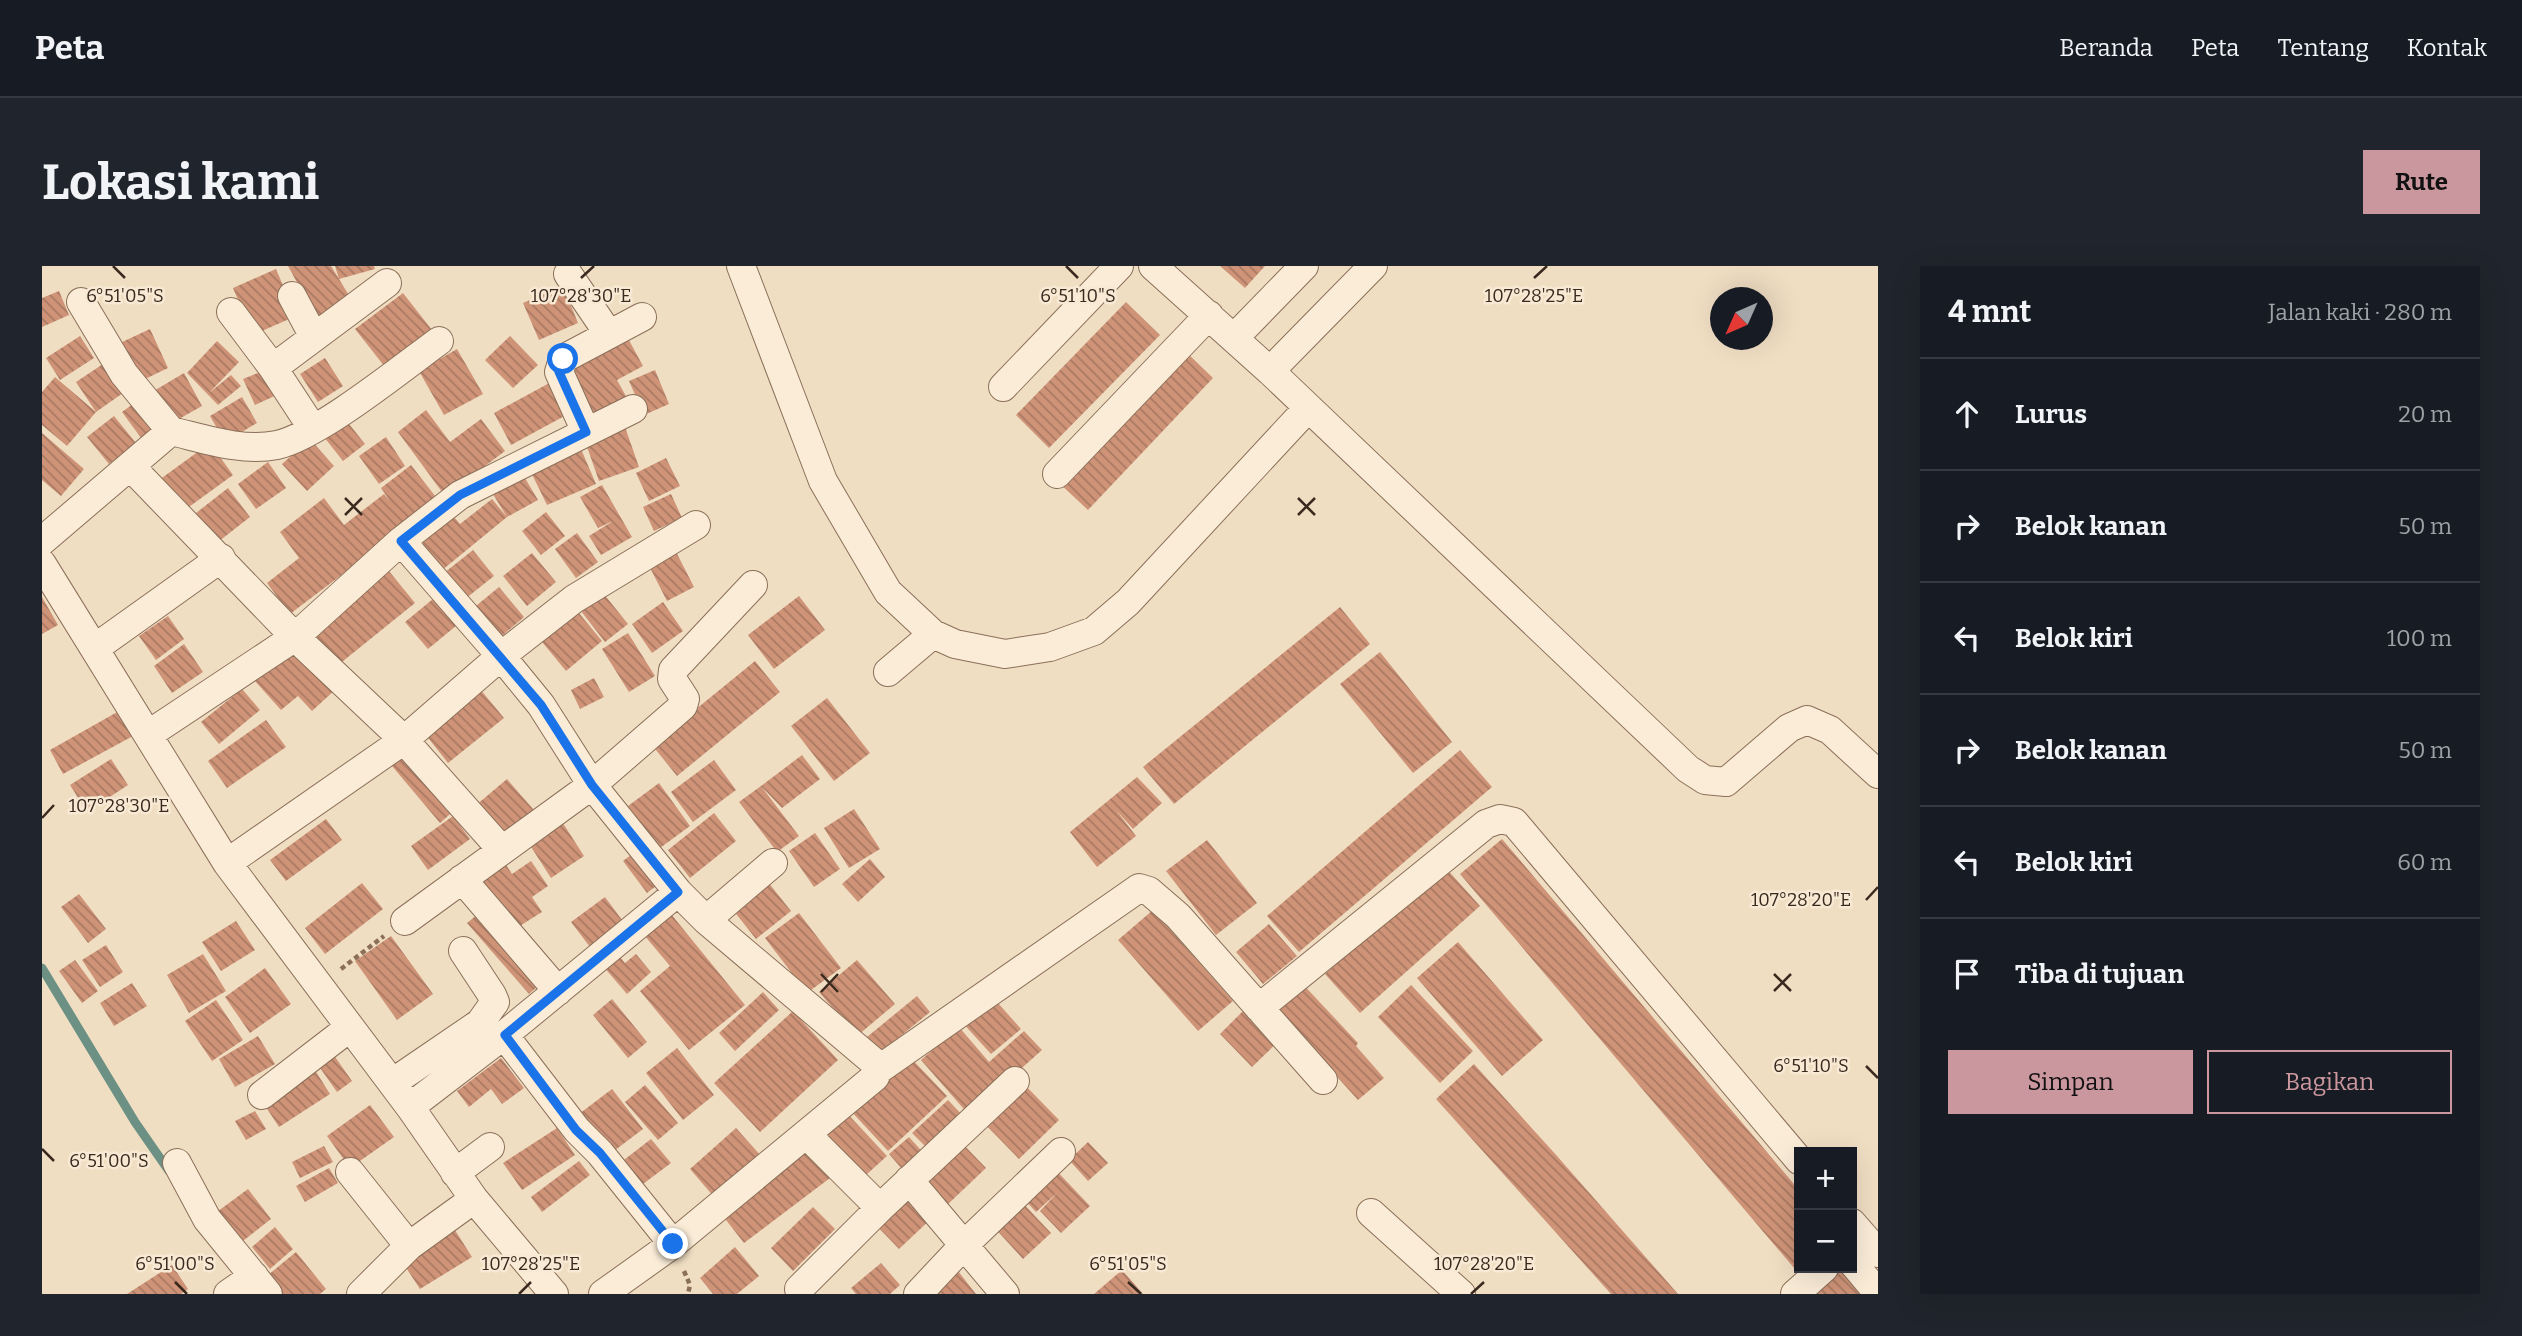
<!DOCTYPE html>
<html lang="id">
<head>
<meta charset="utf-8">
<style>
	body { margin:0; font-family:Bitter,serif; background:#20242c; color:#f1f3f6 }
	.controls { position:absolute; right:21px; bottom:21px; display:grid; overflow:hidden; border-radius:0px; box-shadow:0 7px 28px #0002 }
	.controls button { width:63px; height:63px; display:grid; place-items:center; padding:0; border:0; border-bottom:2px solid #363941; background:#171b24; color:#f1f3f6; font:35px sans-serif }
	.compass { position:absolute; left:1668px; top:21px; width:63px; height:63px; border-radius:50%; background:#171b24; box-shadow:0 7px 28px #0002; rotate:225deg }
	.stop { position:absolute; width:21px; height:21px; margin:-16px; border:5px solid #1a73e8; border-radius:50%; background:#fff }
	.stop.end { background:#1a73e8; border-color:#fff; box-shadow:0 2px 7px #0008 }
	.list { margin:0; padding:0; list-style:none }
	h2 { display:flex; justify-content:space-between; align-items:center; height:91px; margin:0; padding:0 28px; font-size:30px }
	h2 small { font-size:23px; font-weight:400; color:#9ea1a6 }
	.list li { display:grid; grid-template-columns:46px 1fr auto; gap:21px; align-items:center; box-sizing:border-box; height:112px; padding:0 28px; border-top:2px solid #363941 }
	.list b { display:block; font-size:26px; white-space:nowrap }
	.list em { font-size:23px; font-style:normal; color:#9ea1a6 }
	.actions { display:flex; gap:14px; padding:21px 28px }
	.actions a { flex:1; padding:16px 0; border:2px solid #cb979e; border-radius:0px; text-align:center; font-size:24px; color:#cb979e }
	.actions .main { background:#cb979e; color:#111 }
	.icon { flex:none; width:38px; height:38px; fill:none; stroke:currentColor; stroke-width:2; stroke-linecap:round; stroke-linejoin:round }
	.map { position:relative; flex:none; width:1836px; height:1028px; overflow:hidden; border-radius:0px }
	header { display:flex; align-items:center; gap:42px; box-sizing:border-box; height:98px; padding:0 35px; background:#171b24; border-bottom:2px solid #363941 }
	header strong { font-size:33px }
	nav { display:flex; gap:38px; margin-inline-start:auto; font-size:24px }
	.intro { display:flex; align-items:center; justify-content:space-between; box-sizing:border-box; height:168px; padding:0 42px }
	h1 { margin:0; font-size:49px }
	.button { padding:18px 32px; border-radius:0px; background:#cb979e; color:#111; font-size:24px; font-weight:700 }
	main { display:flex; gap:42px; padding:0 42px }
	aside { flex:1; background:#171b24; border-radius:0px; box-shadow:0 7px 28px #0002 }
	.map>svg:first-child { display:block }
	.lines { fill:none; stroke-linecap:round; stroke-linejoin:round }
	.stream { stroke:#6c9184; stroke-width:9 }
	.building { fill:url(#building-back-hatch) }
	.minor-casing { stroke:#8b6f59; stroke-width:30 }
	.path { stroke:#8b6f59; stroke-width:4.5; stroke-dasharray:5 3.5; stroke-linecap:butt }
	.minor { stroke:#faecd7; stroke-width:28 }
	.route { stroke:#1a73e8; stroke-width:9 }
	.ticks { fill:none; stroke:#3a291e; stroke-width:2.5 }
	.ticks-label { font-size:18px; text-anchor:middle; fill:#3a291e; stroke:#f7e9d3; stroke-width:5; stroke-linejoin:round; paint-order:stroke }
</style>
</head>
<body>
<header>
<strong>Peta</strong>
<nav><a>Beranda</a><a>Peta</a><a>Tentang</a><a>Kontak</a></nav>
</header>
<div class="intro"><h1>Lokasi kami</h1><a class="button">Rute</a></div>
<main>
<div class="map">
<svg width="1836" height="1028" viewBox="0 0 1836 1028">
	<defs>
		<pattern id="building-back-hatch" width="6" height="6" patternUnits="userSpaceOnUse" patternTransform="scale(1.75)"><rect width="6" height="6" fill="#cf9478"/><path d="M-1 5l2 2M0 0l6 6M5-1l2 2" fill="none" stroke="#a97962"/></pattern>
	</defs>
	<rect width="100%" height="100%" fill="#f0dec3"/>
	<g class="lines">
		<!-- stream -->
		<path class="stream" d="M0,702L93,856L127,905"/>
	</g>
	<!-- building -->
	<path class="building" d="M246,0H289L308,31L274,51Z
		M293,0H332L333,3L297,13Z
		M1178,0H1223L1203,22Z
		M234,3L254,50L211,69L191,22Z
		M521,20L536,57L497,74L481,37Z
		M17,25L27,49L0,61V32Z
		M361,27L390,64L343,101L313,63Z
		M1084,36L1118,69L1007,182L974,149Z
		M108,63L126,102L97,116L78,77Z
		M582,65L601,100L575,114L590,141L552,160L520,98Z
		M38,70L52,92L18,114L4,92Z
		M468,70L496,99L471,122L443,94Z
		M175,75L197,96L167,127L189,109L199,120L176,139L145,107Z
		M415,83L441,128L402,149L377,105Z
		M1142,84L1171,112L1046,244L1016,216Z
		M283,92L301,120L276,136L258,108Z
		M61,98L81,127L54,146L25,180L0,159V126L13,111L54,146L34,116Z
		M228,102L239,127L213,139L201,113Z
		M613,104L627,138L602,149L587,115Z
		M142,107L160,140L128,158L110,126Z
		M511,115L528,147L469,179L452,147Z
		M200,131L215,157L183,176L168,150Z
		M99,132L121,162L102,176L80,146Z
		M384,144L408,176L439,153L463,185L403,230L356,166Z
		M300,149L323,178L301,195L278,166Z
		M72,150L94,177L67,198L45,171Z
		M583,161L597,201L557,215L543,175Z
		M0,167L42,203L19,230L0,214Z
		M344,171L363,200L337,218L317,190Z
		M268,173L292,200L265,225L240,198Z
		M536,176L554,218L505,239L485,198Z
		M168,177L191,209L140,246L117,214Z
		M624,192L638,220L607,235L594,207Z
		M226,196L244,222L214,243L196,218Z
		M369,199L397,235L248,348L225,317L257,292L238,266L282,232L302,259L342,228L348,235L339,222Z
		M477,202L496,234L465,251L446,220Z
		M560,219L590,271L559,289L547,270L571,255L556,262L538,231Z
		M186,222L208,251L176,276L154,247Z
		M629,228L640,252L612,265L601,241Z
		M450,233L465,251L399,305L378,279L412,251L418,258Z
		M504,246L523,270L499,289L480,265Z
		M535,267L556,296L534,312L513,283Z
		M630,278L652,321L625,335L603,292Z
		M431,284L452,310L423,333L402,307Z
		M490,287L514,316L485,340L461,310Z
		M347,305L373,337L290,404L262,369Z
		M457,321L482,351L454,375L429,344Z
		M557,322L586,358L563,376L535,340Z
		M397,328L420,355L386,383L363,356Z
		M757,330L783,364L732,403L706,369Z
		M0,331L16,359L0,368Z
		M621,336L641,365L610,387L590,358Z
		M532,341L560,375L524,405L496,371Z
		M1298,341L1328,378L1132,538L1101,501Z
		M126,350L142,373L114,394L97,370Z
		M586,367L613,410L587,426L560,383Z
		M253,377L294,423L270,445L256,430L239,444L211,413Z
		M142,378L161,406L130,427L112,400Z
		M1338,386L1410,476L1371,507L1298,418Z
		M713,395L738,426L635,510L610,479Z
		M552,412L562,431L538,443L529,424Z
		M200,423L218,444L177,478L159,456Z
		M438,423L462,452L406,497L383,468Z
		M785,432L828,487L792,515L749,460Z
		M77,445L91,470L21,508L8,484Z
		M224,454L244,481L185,522L166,495Z
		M369,484L416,541L398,557L350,500Z
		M1418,484L1450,521L1257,686L1225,650Z
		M760,489L778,513L740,542L719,520Z
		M69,493L86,519L45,546L28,519Z
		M672,494L694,524L651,556L629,526Z
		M1095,511L1120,537L1091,563L1074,544L1094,570L1055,601L1028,566Z
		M465,513L498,551L466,578L433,540Z
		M617,517L648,560L618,582L586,540Z
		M719,520L757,570L735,586L697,536Z
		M812,543L838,583L807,602L782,562Z
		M672,547L694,575L648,612L626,584Z
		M411,550L428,573L386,604L369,580Z
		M517,551L542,590L509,612L484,573Z
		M284,553L300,574L244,615L228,594Z
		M773,567L798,603L772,621L747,585Z
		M1460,573L1757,924V1002H1767L1758,1009L1418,608Z
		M1165,574L1215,637L1174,669L1124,605Z
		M598,582L623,613L605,627L581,595Z
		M457,588L470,608L489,595L506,620L490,631L500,646L473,663L433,604Z
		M828,593L843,611L816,636L800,618Z
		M1403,601L1438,640L1318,747L1283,708Z
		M726,616L749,645L714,673L691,644Z
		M320,617L341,643L283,688L263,662Z
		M37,628L64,663L46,677L19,641Z
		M563,631L586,662L548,681L529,656Z
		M442,643L503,714L487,728L425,657Z
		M1111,644L1191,735L1156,765L1076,674Z
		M757,647L799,702L765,727L723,672Z
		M629,648L703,739L647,784L598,725L628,700L602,669Z
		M194,655L213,684L179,705L160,676Z
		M1227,658L1255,690L1221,718L1194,686Z
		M349,670L391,728L355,754L313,695Z
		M1416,676L1501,774L1460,810L1375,712Z
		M64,679L81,706L58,721L40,694Z
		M574,686L583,697L594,688L609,706L585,728L560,699Z
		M161,688L184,725L147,747L125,709Z
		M33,694L56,725L40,737L17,705Z
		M815,694L853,738L815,770L777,726Z
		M223,702L249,738L208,767L183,731Z
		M1256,713L1316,777L1314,780L1342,812L1316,834L1229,738Z
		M90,717L105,740L72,760L58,737Z
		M1369,719L1431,785L1398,817L1336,751Z
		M721,726L737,744L693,785L677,767Z
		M948,728L979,763L949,788L918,754Z
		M875,730L888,746L838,787L825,771Z
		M570,733L605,776L586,792L551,749Z
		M174,734L201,774L170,795L143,755Z
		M1208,738L1240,772L1210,801L1178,768Z
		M751,745L796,794L718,866L672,817Z
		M917,761L947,796L982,765L1000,784L927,849L879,794Z
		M216,770L233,798L193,821L177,793Z
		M635,782L672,829L641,854L604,807Z
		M291,788L310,815L295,826L276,799Z
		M866,789L905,830L846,885L808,844Z
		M459,792L482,822L460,838L449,823L427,841L415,825Z
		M1432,798L1515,890L1636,1028H1569L1394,833Z
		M271,801L288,828L237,861L220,835Z
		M978,814L1017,854L977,893L938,853Z
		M603,819L636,857L616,874L583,836Z
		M570,823L601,863L568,888L537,848Z
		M906,834L922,851L887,884L870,867Z
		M328,839L352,871L308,902L285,870Z
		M802,844L845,890L824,909L781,864Z
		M213,845L224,863L204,874L193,855Z
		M515,862L533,889L480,924L461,897Z
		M694,862L720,891L673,932L648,903Z
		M867,871L886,892L866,910L847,888Z
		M609,873L629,897L597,921L578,897Z
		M916,873L944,902L904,940L877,911Z
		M1046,876L1066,897L1046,915L1027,894Z
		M282,880L291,896L258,912L250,896Z
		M764,880L788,912L702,977L677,945Z
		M537,895L548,909L500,946L489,931Z
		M1010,900L1048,940L1019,967L998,945L1015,927L994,946L978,929Z
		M287,902L296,917L263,936L254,920Z
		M862,921L891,951L857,983L829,954Z
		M206,923L229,953L192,982L168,951Z
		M976,932L1009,967L981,993L949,958Z
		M771,941L793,963L751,1005L729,982Z
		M233,961L251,983L228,1003L210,981Z
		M411,961L430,991L378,1023L359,994Z
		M693,981L717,1010L695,1028H671L658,1012Z
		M254,986L284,1023L278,1028H232L220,1014Z
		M839,997L858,1019L848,1028H814L809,1022Z
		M130,999L146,1023L139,1028H85Z
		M1795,1002L1823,1028H1769Z
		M1080,1004L1101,1028H1052Z
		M916,1005L934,1028H888Z"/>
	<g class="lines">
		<!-- minor casing -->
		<g class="minor-casing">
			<path id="minor" d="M699,0L781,215L846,326L891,368L913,378L963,388L1008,381L1052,365L1086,336L1266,142
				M1111,0L1228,105
				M1331,0L1228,105L1646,503L1663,514L1684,516L1747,462L1765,454L1788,464L1836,508
				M526,8L566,67
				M250,30L272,71
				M39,36L82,108L129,165
				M189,46L231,102L271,163
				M1192,72L1262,0
				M231,102L345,17
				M961,121L1077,0
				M591,143L418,229L359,275L459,390L532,333L654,259
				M544,166L517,106L521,93L600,51
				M88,200L253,371L362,474L460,584
				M1015,208L1167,49
				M0,275L129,165C163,173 200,186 235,179C276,170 360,102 397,75
				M0,298L185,597L368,841L432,933L512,1028
				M53,382L179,292
				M846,406L891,368
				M107,468L253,371L359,275
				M185,597L362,474L459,390L499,439L550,519L636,626L664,654L832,796L836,804
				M420,613L516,725
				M664,654L731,597
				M363,655L550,519L641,440L643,433L630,413L631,404L711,319
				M1217,742L1444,558L1458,553L1472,556L1757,894
				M462,769L535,864L558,887L631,978L833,811L836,804L1097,622L1107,625L1136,650L1281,814
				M350,817L438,757L453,736L450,729L421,685
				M220,829L307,762
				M368,841L462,769L636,626
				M764,868L838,942L973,815
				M135,897L165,953L226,1028
				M308,906L367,980
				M413,907L448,881
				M867,914L963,1028
				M1329,947L1419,1028
				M1810,957L1836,987
				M1810,996L1836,1027
				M757,1023L838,942
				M186,1028L212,1010
				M319,1028L367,980L432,933
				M561,1028L631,978
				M876,1028L922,979L1019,886
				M1753,1028L1782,1002"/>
		</g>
		<!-- path -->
		<path class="path" d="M299,703L342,670
			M642,1005L648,1019L646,1028"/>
		<!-- minor -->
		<use href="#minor" class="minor"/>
	</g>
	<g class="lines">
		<!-- route -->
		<path class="route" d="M521,93L517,106L544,166L418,229L359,275L499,439L550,519L636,626L463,769L534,864L558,887L631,978"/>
	</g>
	<!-- ticks -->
	<path class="ticks" d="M71,0L83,12M1024,0L1036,12M539,12L552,0M1492,12L1505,0M303,232L320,249M1256,232L1273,249M303,249L320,232M1256,249L1273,232M0,552L12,539M1824,634L1836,621M779,708L796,726M1732,708L1749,725M1732,725L1749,708M779,726L796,708M1824,800L1836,812M0,883L12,895M133,1016L145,1028M1086,1016L1099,1028M477,1028L489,1016M1429,1028L1442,1016"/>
	<g class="ticks-label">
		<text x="83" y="36">6°51'05"S</text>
		<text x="539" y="36">107°28'30"E</text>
		<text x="1036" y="36">6°51'10"S</text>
		<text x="1492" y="36">107°28'25"E</text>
		<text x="77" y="546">107°28'30"E</text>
		<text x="1759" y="640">107°28'20"E</text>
		<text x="1769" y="806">6°51'10"S</text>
		<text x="67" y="901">6°51'00"S</text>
		<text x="489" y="1004">107°28'25"E</text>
		<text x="1442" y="1004">107°28'20"E</text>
		<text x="133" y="1004">6°51'00"S</text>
		<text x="1086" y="1004">6°51'05"S</text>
	</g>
</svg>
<div class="controls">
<button>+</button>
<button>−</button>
</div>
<svg class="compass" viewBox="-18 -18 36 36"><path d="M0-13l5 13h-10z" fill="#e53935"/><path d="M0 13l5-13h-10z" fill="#9ea1a6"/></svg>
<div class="stop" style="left:521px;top:93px"></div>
<div class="stop end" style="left:631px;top:978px"></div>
</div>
<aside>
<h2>4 mnt<small>Jalan kaki · 280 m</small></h2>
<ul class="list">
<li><svg class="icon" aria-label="ahead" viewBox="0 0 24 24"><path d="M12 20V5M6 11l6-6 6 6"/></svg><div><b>Lurus</b></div><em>20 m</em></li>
<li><svg class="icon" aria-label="right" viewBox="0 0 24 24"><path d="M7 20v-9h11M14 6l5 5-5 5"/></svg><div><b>Belok kanan</b></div><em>50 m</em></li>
<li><svg class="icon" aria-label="left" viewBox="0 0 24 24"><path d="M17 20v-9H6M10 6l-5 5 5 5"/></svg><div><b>Belok kiri</b></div><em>100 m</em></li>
<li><svg class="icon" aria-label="right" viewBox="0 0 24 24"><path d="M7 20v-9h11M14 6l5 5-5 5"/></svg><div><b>Belok kanan</b></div><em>50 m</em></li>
<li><svg class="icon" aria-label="left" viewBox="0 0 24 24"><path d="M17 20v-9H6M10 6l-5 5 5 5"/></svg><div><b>Belok kiri</b></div><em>60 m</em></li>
<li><svg class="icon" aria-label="arrive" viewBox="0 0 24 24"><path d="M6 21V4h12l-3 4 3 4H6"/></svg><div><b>Tiba di tujuan</b></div></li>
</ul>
<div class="actions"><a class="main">Simpan</a><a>Bagikan</a></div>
</aside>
</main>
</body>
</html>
